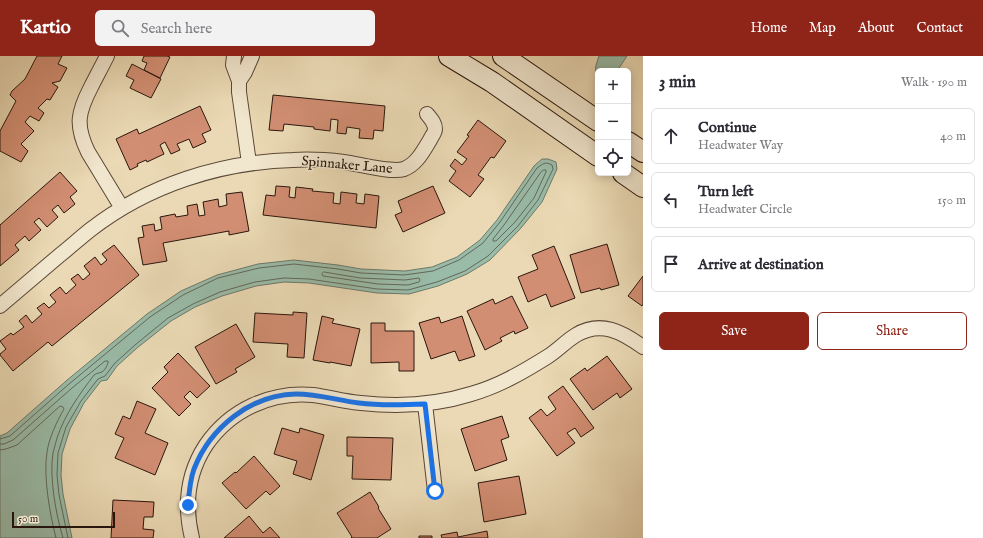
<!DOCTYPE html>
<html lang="en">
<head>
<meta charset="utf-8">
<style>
	body { margin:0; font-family:"IM FELL English",serif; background:#f2f2f3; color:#2b2b33 }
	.controls { position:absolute; right:12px; top:12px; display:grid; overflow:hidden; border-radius:6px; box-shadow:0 2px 10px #0003 }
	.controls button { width:36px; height:36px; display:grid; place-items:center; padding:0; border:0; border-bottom:1px solid #e1e1e2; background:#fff; color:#2b2b33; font:20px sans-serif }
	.scale { position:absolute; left:12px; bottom:10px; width:103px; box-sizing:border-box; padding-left:4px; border:2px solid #2a160c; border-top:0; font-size:11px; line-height:14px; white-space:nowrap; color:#2a160c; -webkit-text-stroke:3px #f1e6ce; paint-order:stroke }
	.stop { position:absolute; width:12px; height:12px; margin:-9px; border:3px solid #1a73e8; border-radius:50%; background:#fff }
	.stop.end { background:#1a73e8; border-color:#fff; box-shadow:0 1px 4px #0008 }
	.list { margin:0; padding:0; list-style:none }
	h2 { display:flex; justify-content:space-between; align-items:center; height:52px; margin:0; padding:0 16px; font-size:17px }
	h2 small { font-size:13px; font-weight:400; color:#7c7c81 }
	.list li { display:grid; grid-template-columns:26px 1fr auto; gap:12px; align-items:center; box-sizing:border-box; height:56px; margin:0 8px 8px; padding:0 8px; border:1px solid #e1e1e2; border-radius:6px }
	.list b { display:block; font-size:15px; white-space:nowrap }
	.list p { margin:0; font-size:13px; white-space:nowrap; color:#7c7c81 }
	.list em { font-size:13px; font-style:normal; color:#7c7c81 }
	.actions { display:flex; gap:8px; padding:12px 16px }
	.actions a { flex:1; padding:9px 0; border:1px solid #8f2418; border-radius:6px; text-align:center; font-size:14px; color:#8f2418 }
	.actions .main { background:#8f2418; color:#fff }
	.icon { flex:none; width:22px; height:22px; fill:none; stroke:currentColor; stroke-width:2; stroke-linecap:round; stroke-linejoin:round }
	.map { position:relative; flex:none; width:643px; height:482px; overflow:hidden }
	header { display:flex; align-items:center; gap:24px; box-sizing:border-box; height:56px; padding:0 20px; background:#8f2418; color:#fff }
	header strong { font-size:19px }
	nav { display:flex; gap:22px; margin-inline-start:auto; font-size:14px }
	.search { width:280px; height:36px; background:#f2f2f3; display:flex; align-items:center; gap:10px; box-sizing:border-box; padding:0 14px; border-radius:6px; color:#7c7c81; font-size:15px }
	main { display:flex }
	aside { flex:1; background:#fff }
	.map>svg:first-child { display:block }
	.water { fill:#99bba8; stroke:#6d796a }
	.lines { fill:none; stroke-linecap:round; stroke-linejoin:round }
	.shore { stroke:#62685a; stroke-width:1 }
	.building { fill:#d28e73; stroke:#2a160c }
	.minor-casing { stroke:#5a4736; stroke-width:16 }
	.secondary-casing { stroke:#2a160c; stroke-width:22 }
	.minor { stroke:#f1e6ce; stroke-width:14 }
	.secondary { stroke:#f1e6ce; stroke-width:20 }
	.route { stroke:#1a73e8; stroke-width:5 }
	.labels { text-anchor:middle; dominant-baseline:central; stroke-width:3; stroke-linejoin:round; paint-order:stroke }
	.street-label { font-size:14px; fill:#2a160c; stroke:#f1e6ce }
</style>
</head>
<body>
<header>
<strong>Kartio</strong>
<div class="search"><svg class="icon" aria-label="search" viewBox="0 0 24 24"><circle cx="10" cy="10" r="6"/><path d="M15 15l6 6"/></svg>Search here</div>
<nav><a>Home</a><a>Map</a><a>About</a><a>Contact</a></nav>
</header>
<main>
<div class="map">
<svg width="643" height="482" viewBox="0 0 643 482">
	<rect width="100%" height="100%" fill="#ead9b4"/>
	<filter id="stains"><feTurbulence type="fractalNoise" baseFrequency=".005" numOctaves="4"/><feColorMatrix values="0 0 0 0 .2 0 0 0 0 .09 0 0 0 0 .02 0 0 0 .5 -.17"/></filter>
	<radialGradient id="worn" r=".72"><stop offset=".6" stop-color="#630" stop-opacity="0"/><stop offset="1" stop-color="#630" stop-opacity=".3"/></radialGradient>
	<!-- water -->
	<path class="water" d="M599,0H627L617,15H598V20C593,13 597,7 599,0Z
		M542,103H548L556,106L557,113L542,146L521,172L490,204L467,218L438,230L409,238L377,237L309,227L284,226L256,230L222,240L195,251L171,265L137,292L117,310L107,324L101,325L84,347L70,373L62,398L61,419L63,438L72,482H0V380L7,377L66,325L147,258L181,235L217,219L258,208L294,204L338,209L361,213L405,215L432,211L457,201L480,184L497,164L534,110Z"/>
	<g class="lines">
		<!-- shore -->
		<path class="shore" d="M544,114H546V116L534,142L515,166L496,185H493V183L504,169L541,116Z
			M324,216L360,222L405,224L419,222L420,224L419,226L408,229L378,228L323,220L322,218Z
			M0,383L10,380L69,328L150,261L183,239L218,222L259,212L294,208L338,213L361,217L404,219L433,215L459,204L483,187L500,166L537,112C543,108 545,105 552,109L553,113L538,144L518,170L488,200L465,215L437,226L408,234L377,233L309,223L284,222L255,226L220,236L193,248L168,262L135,289L115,307L105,320L98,323L81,345L66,371L58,397L57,419L59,439L68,482
			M0,388H4L13,384L72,332L105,305H108V307C107,310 105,314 102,316C99,317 97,317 94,319C79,339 65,358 57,382C56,387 54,392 53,397C49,421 56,459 63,482
			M0,394L6,393L17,389L60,350L63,351L64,353C57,365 49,382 47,396C43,420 50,459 56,482"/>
	</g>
	<!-- building -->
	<path class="building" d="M37,0H62L58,8L67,12L60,25L52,27L58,31L50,44L47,43L38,52L44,57L39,65L30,60L25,66L34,75L21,88L28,95L21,106L0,95V75L16,45L10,39L12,35L25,23Z
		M144,0H167L170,1L160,22L144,14L147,7L142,5Z
		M132,8L161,23L151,42L130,32L134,24L126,20Z
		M273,39L385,50L383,75L374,74L373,83L359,82L360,73L347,71L346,78L337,77L338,64L331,63L330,75L314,73V71L284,68L283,75L269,74Z
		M200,50L211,74L202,78L206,86L193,92L189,83L177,88L180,94L171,98L165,86L160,89L164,98L147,106L146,104L137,108L138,110L130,114L116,83L137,73L139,78Z
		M478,64L506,85L494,102L491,101L478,119L484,123L470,141L449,125L456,115L450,110L455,103L462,109L467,103L457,96L469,80L467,79Z
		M60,116L77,135L70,141L75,148L64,157L58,149L52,154L58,161L47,171L39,162L34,166L41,174L29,185L25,180L15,189L19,194L0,210V169Z
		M276,130L290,131L289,141L295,142L296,131L313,133L312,135L334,137L333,147L340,148L341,136L357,138L356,147L364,148L365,138L379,140L376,172L263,159L266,139L275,140Z
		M433,130L445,157L403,176L395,159L402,156L398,145Z
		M242,136L249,175L229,179V175L163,187L167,205L143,209L138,182L144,181L142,170L154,168L155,175L162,173L160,161L175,158L176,161L188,159L187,150L197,148L199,160L205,159L203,146L218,143L219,151L227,149L226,138Z
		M607,188L619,229L601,234L600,232L581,237L570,199Z
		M114,189L139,219L52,290L48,286L13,315L0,299V298L6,293L0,285L11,277L13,279L24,271L19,265L26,259L32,267L42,258L37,252L44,247L49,252L56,246L50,239L60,231L66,238L76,229L71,223L78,218L83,224L90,218L84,210L95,201L101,209L107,204L102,198Z
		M554,190L575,242L551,251L546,238L528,246L518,221L538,213L532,199Z
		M643,220V248L642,250L628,240Z
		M512,240L528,272L515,278L514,275L500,282L502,285L485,294L467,255L493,243L495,248Z
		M293,256L307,257L304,302L287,301L288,288L253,286L255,257L293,259Z
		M322,260L334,263L332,267L360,273L351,310L330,306V307L313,304Z
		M462,260L475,300L459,305L455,295L431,303L419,267L439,261L441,267Z
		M371,267H385V275H414V315H399V306L371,307Z
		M236,268L255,301L235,313L237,316L216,328L195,291Z
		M178,297L210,330L197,342L190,335L184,341L191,348L179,360L152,332L168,316L164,311Z
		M607,300L632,333L620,342L617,337L593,354L570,323L585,312L587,315Z
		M563,330L594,372L581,381L575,372L567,377L575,387L557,400L529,362L541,353L547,360L556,353L548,341Z
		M137,345L156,353L145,377L168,387L155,419L115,402L124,382L115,378L123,360L130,363Z
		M502,360L509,381L501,384L507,404L475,415L461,373Z
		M282,372L299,377L300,372L324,379L311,424L293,418L297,405L274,398Z
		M347,381L393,382L391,424L352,423L353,400H347Z
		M254,400L280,430L270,439L266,435L246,453L222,427L235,416L236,417Z
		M519,420L526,458L484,466L478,427Z
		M370,436L379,451L378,452L391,473L377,482H351L352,481L337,457Z
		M113,444L154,446L153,461H144L143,473L154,474L153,482H111Z
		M249,460L263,477L270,471L280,482H224Z
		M487,475L488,482H442L441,479L457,476L458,481Z
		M419,480H432V482H419Z"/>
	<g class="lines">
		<!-- minor casing -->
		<g class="minor-casing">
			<path id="minor" d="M107,0C102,10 96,21 91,31C78,56 75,69 88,96L122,152
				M234,0L233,9L239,25V36L249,107
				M239,25L245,16L252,0
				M0,250C20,233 40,216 60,199C70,191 80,182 90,174C148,129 220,106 293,104C310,103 327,104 344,106C359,108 391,117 404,113C417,108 423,95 430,84C431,81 435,77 435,73C435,67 431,63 427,58
				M425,348L435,435
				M192,482C184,449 187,418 206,389C230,354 271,335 313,339C329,341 345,346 361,347C398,351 436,349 471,338C499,330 523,316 547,301C557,295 566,285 576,279C601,264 622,276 643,291"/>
		</g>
		<!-- secondary casing -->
		<g class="secondary-casing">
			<path id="secondary" d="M449,0L492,26L598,100
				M503,0L598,65
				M628,86L643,96
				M623,117L643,131"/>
		</g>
		<!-- minor -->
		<use href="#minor" class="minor"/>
		<!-- secondary -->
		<use href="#secondary" class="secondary"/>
	</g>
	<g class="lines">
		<!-- route -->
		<path class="route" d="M188,449C189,437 190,424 194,413C210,372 250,339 296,338C317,338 337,344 359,347C381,350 403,349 425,348L435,435"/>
	</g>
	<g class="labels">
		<!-- street labels -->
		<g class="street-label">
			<text transform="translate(347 109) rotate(5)">Spinnaker Lane</text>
		</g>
	</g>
	<rect width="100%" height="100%" filter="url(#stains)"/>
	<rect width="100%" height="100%" fill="url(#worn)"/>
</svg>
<div class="controls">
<button>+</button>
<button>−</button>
<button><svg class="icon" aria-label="locate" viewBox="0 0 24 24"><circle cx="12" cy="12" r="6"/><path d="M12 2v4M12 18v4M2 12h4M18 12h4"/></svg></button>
</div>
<div class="scale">50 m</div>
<div class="stop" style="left:435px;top:435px"></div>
<div class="stop end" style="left:188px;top:449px"></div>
</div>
<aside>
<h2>3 min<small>Walk · 190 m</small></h2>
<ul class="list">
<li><svg class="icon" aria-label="ahead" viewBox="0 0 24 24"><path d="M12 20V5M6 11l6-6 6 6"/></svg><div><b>Continue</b><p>Headwater Way</p></div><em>40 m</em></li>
<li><svg class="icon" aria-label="left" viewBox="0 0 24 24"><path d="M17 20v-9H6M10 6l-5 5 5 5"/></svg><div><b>Turn left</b><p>Headwater Circle</p></div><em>150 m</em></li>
<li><svg class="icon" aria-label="arrive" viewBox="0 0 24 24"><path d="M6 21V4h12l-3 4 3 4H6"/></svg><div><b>Arrive at destination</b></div></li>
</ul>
<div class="actions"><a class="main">Save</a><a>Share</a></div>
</aside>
</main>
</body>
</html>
